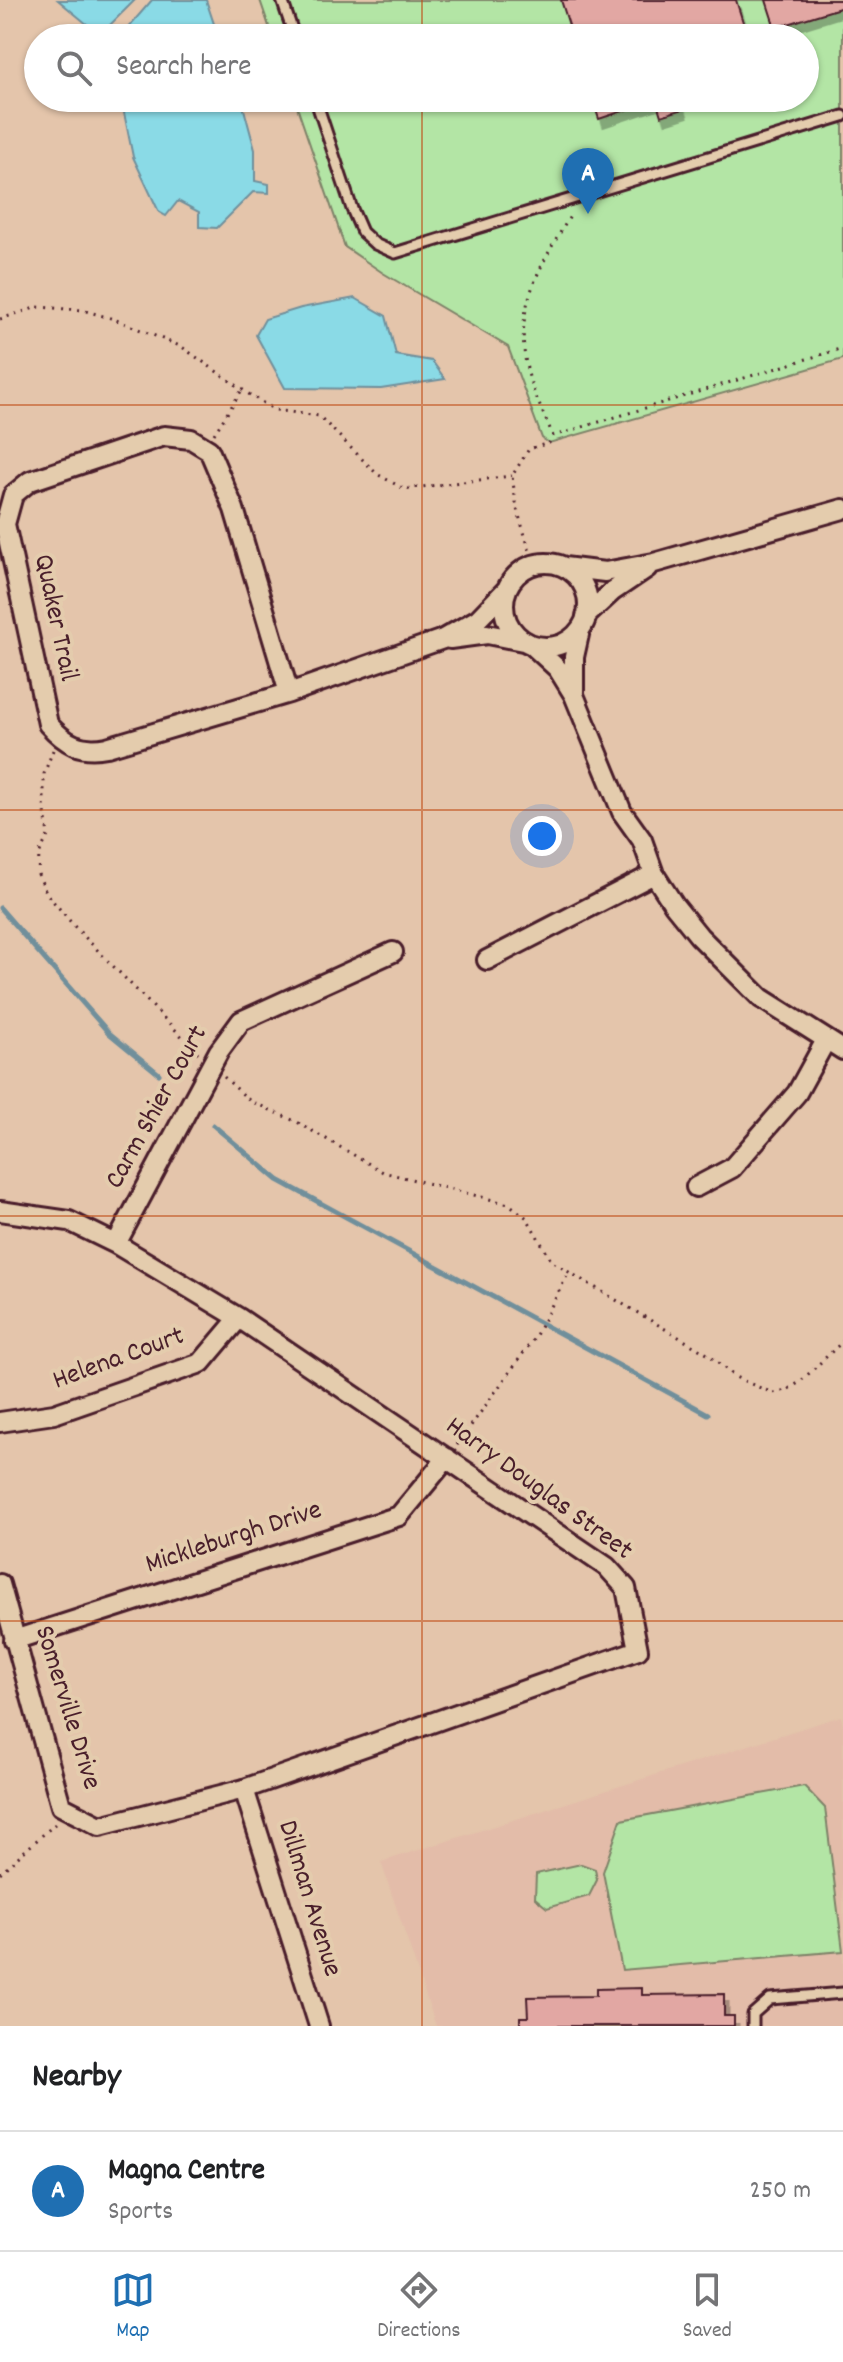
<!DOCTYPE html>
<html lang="en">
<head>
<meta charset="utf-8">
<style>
	body { margin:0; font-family:Dekko,sans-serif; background:#f6f6f6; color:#202124 }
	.you { position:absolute; left:542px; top:836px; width:28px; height:28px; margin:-20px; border:6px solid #fff; border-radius:50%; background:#1a73e8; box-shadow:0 0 0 12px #1a73e833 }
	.badge { display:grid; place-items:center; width:52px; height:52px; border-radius:50%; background:#1f6fb2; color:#fff; font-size:26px; font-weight:700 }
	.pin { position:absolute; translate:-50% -66px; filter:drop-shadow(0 2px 4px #0008) }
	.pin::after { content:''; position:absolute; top:42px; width:28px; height:24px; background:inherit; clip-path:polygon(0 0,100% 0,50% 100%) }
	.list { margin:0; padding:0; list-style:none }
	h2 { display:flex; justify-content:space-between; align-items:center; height:104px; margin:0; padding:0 32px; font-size:34px }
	h2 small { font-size:26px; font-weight:400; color:#757577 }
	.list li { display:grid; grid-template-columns:52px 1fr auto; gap:24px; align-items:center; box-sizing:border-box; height:120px; padding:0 32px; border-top:2px solid #e0e0e0 }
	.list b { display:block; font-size:30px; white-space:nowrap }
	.list p { margin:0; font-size:26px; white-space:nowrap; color:#757577 }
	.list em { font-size:26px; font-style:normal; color:#757577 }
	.icon { flex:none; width:44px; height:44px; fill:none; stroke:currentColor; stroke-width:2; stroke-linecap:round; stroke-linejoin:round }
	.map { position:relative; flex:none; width:843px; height:2026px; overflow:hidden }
	.search { position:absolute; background:#fff; box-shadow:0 2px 6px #0004; left:24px; right:24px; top:24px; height:88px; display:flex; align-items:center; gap:20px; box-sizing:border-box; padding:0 28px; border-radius:44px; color:#757577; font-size:30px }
	.sheet { height:224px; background:#fff }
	nav { display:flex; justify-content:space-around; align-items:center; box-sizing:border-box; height:112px; border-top:2px solid #e0e0e0; background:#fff; font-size:22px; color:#757577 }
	nav a { display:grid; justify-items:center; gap:4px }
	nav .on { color:#1f6fb2 }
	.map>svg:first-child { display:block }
	.built { fill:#e3bca9 }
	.green { fill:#b3e5a5; stroke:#7e8268; stroke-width:2 }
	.water { fill:#8adae6; stroke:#708f9b; stroke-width:2 }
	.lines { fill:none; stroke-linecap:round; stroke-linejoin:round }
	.stream { stroke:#708f9b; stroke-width:5 }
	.building { fill:#e2a7a3; stroke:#4a1f2b; stroke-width:2; filter:url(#shadow) }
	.service-casing { stroke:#4a1f2b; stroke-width:15 }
	.minor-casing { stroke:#4a1f2b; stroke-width:24 }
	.path { stroke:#4a1f2b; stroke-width:3; stroke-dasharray:2 6; stroke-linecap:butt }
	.service { stroke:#e4ccad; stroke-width:9 }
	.minor { stroke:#e4ccad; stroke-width:18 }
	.grid { fill:none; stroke:#c04a14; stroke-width:2; stroke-opacity:0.55 }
	.labels { text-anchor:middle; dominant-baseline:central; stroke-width:8; stroke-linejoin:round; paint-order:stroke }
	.street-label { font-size:28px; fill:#4a1f2b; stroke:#e4ccad }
</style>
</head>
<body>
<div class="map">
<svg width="843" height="2026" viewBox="0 0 843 2026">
	<defs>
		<filter id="shadow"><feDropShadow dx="4.5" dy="8" stdDeviation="0" flood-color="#0004"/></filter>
	</defs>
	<rect width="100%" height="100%" fill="#e4c5ab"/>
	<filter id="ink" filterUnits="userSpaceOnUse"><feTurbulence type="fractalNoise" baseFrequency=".0125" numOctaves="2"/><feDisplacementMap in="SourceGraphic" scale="16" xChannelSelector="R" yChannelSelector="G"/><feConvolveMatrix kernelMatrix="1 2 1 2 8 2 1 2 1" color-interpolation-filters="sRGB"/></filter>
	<g filter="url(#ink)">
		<!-- built -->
		<path class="built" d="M841,1716L843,1726V2026H436L381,1862Z"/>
		<!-- green -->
		<path class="green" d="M260,0H843V359L549,443L542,438L508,347L383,273L345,247L294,98H805V38H273Z
			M804,1786L825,1808L843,1951L622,1970L603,1872L621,1820Z
			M581,1864L595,1869L597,1880L589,1896L547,1908L535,1898L536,1874Z"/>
		<!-- water -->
		<path class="water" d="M58,0H135L100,35Z
			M152,0H206L215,27V38H119Z
			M121,98H241L255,150V181L269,184V193L253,192L217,228L199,227V212L178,201L166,216L159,212L133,157Z
			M355,298L386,316L396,355L432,361L445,379L381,389L285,388L256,335L265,319L301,308Z"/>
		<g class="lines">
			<!-- stream -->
			<path class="stream" d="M0,908L109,1033L159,1074
				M213,1125L278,1180L708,1414"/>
		</g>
		<!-- building -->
		<path class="building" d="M561,0H736L748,38H573Z
			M766,0H843V7L775,28Z
			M592,98H679L683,109L661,116L656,100L599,119Z
			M642,1988V1995L724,1994V2016H734V2026H520V2017H528L527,1997L596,1996V1989Z"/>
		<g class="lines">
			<!-- service casing -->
			<g class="service-casing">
				<path id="service" d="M282,0L295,38
					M315,98L352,209L362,232L375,244L395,253L843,116
					M753,2026V2014L770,1999L843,1993"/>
			</g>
			<!-- minor casing -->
			<g class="minor-casing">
				<path id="minor" d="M504 605a42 42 0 1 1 84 0a42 42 0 1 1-84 0Z
					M564,567L605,572L654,563L843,509
					M586,616L613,591L647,568
					M450,639L487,634L523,641
					M532,645L558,669L574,695L622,812L642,840L654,874L674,905L699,936L761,998L843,1050
					M574,692V657L580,630
					M289,693L234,509L209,450L191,439L164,436L30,481L13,495L5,524L48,724C66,744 80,752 107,747L289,693L443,639L478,619L506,590
					M487,960L654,874
					M696,1187L732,1168L797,1093L826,1040
					M0,1211L69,1221L116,1244L239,1318L607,1567L626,1588L638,1650L244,1789L100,1826L61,1806L0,1584
					M116,1244L219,1051L241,1021L393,952
					M0,1422L54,1414L201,1363L239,1318
					M14,1640L399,1516L447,1458
					M244,1789L319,2026"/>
			</g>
			<!-- path -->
			<path class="path" d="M0,319L38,307L82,310L114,319L182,347L253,397L275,410L319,416L377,474L404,489L512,476
				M214,434L242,390
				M553,436C545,416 533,394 528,373C512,308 540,266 572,213
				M534,565L517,509L512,476L529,449L549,443L553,436L843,348
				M53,750L44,774V803L48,836L39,854L38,874L47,894L75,927L198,1053
				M224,1077L250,1101L297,1122L383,1172L509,1204L527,1218L552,1262L709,1355L735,1377L758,1387L773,1393L787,1390L800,1382L843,1341
				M457,1445L535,1337L568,1274
				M0,1873L55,1824"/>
			<!-- service -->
			<use href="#service" class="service"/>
			<!-- minor -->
			<use href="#minor" class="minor"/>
		</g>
	</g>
	<!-- grid -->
	<path class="grid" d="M422,0V38M422,98V2026M0,405H843M0,810H843M0,1216H843M0,1621H843"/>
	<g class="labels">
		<!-- street labels -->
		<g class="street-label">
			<text transform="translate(54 618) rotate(78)">Quaker Trail</text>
			<text transform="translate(158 1108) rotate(-61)">Carm Shier Court</text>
			<text transform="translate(119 1360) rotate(-20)">Helena Court</text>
			<text transform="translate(538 1490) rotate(36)">Harry Douglas Street</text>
			<text transform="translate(234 1539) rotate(-18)">Mickleburgh Drive</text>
			<text transform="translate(66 1708) rotate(73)">Somerville Drive</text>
			<text transform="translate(308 1899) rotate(73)">Dillman Avenue</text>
		</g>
	</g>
</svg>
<div class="you"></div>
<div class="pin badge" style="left:588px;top:214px">A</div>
<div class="search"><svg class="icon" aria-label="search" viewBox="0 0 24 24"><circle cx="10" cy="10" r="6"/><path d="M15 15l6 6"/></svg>Search here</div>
</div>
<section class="sheet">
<h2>Nearby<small></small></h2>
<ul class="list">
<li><span class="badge">A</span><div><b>Magna Centre</b><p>Sports</p></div><em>250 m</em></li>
</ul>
</section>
<nav>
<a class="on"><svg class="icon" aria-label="map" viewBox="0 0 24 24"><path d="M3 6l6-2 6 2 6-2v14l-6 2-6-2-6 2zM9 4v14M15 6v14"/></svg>Map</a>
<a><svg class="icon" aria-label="directions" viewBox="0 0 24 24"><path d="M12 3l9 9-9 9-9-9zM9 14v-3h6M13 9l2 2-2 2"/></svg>Directions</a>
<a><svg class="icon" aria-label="saved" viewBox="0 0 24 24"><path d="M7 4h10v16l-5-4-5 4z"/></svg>Saved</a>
</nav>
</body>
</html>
